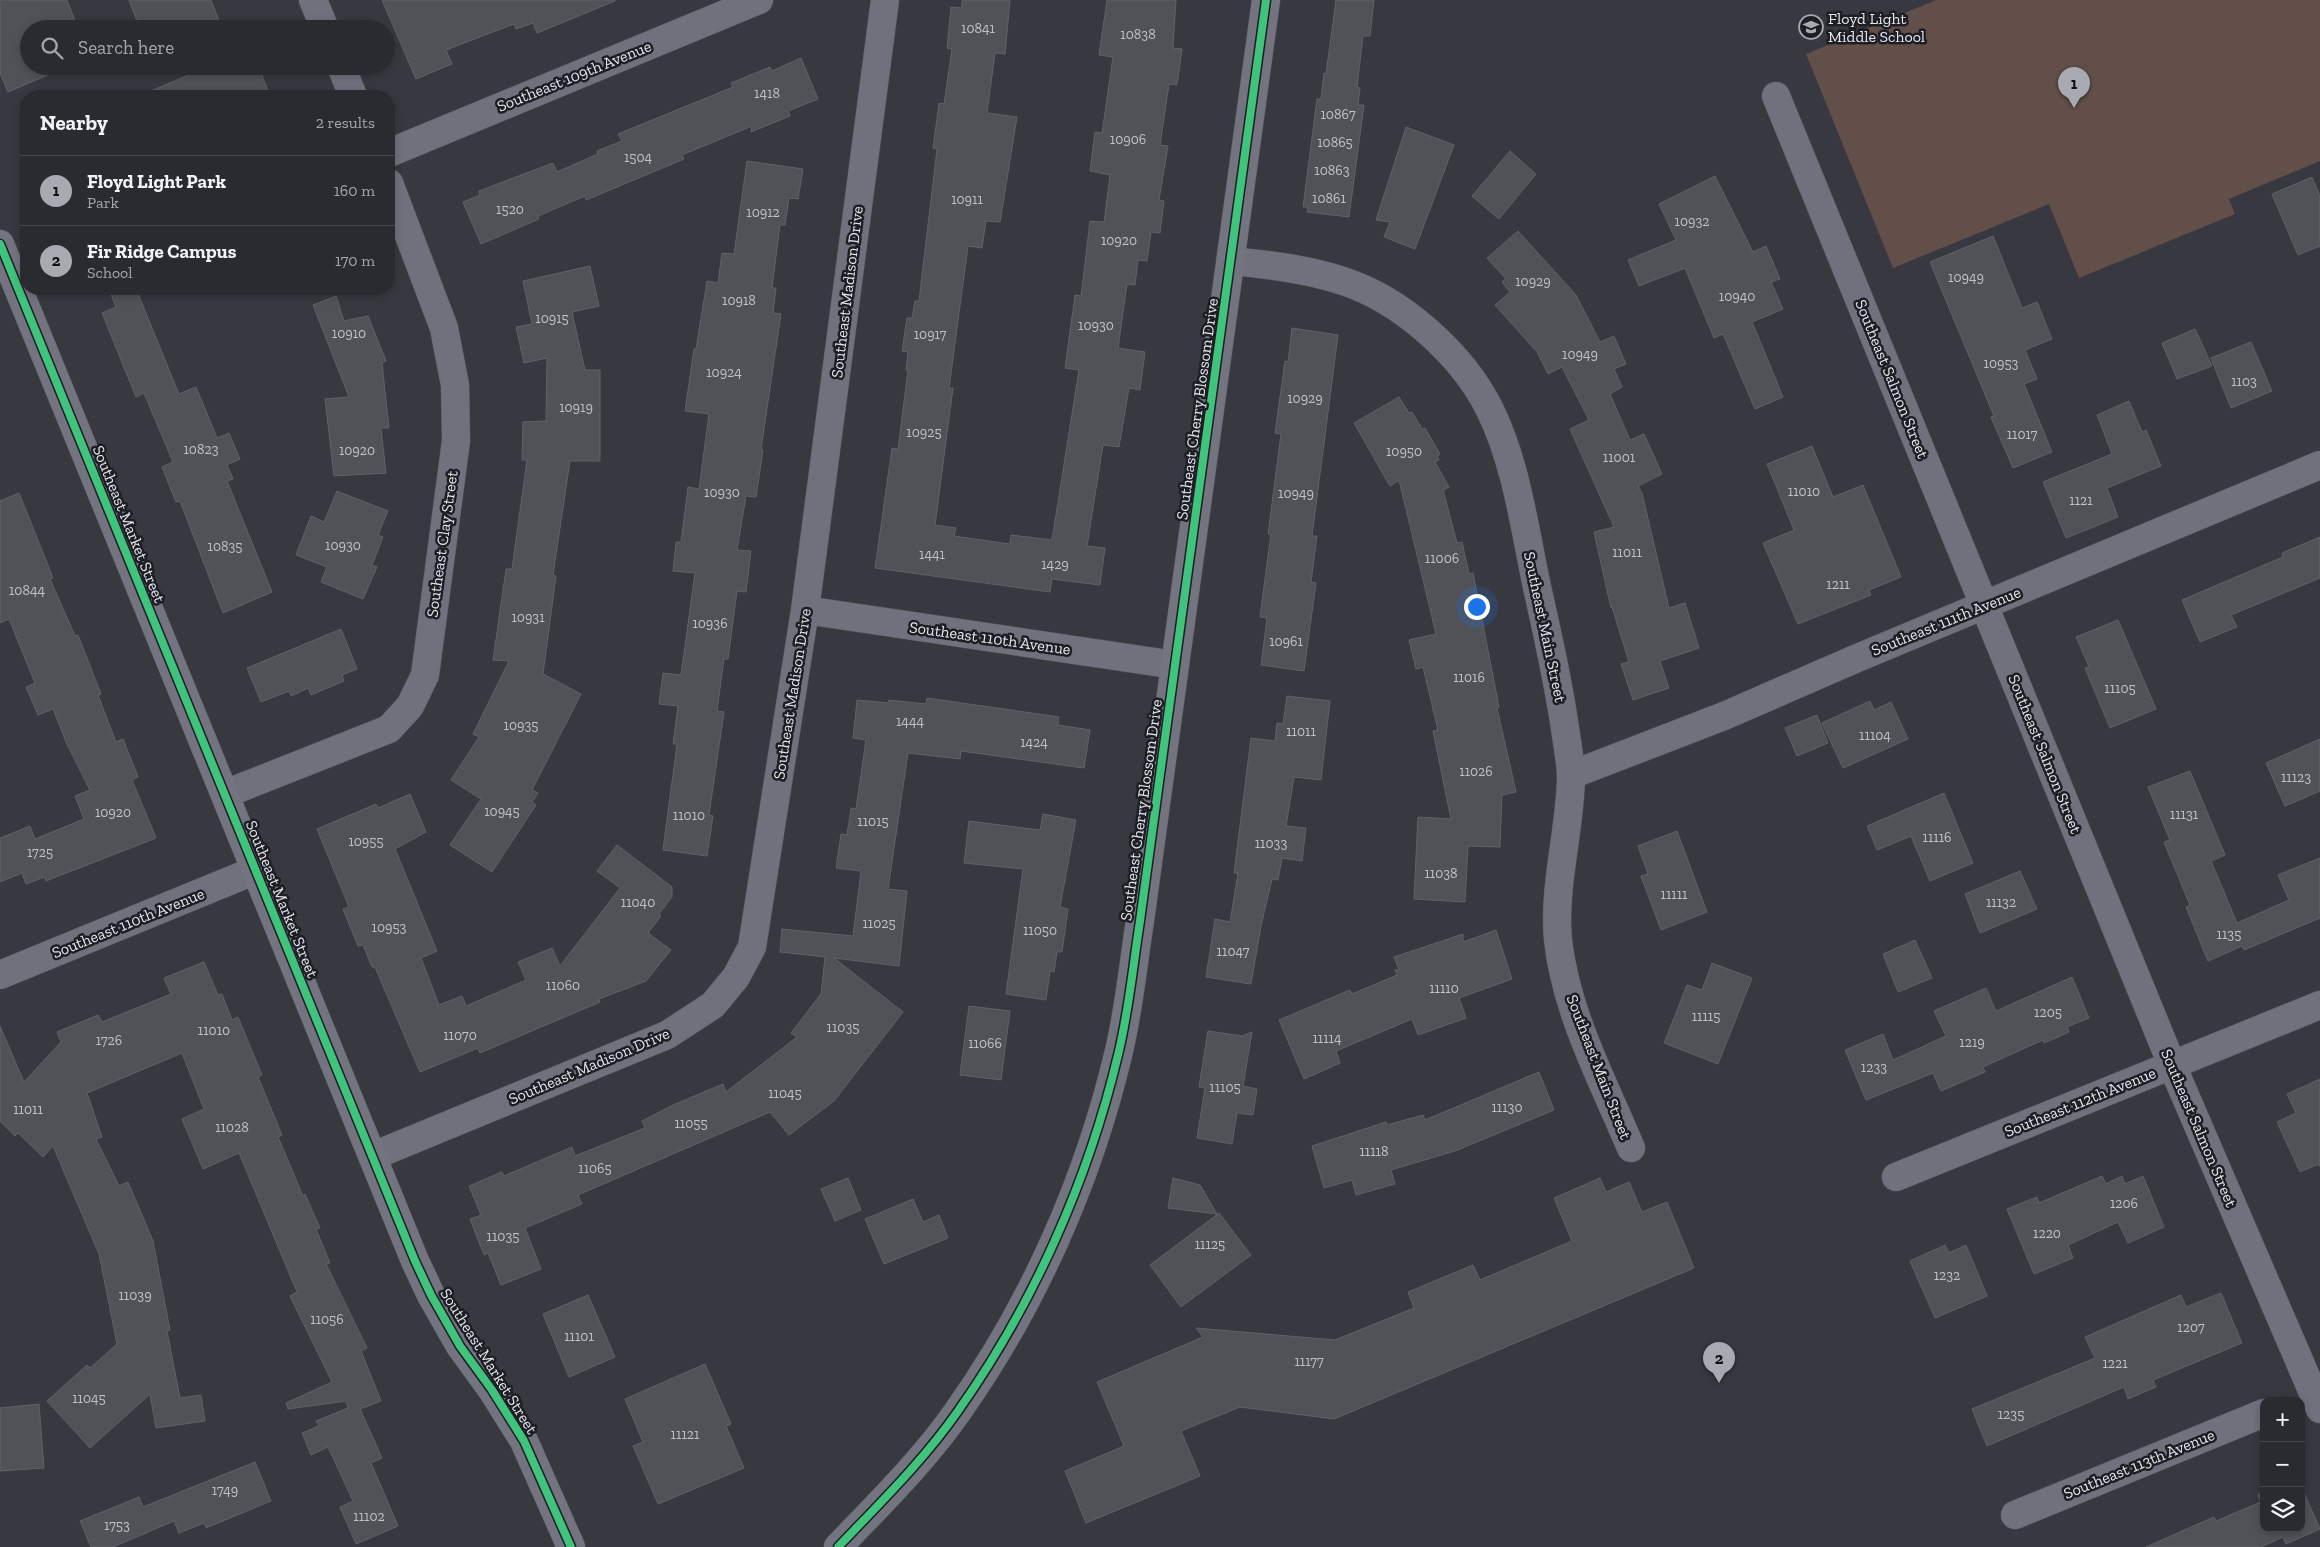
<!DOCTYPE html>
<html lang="en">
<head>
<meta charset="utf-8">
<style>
	body { margin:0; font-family:"Zilla Slab",serif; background:#36373c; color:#f1f3f6 }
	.controls { position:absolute; right:15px; bottom:15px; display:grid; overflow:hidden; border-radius:10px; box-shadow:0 2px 8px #0003 }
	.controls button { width:45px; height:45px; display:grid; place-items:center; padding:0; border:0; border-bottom:1px solid #46474c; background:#2a2b30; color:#f1f3f6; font:25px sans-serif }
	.you { position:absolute; left:1476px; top:606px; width:18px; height:18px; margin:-12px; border:4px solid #fff; border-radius:50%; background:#1a73e8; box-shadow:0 0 0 8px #1a73e833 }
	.badge { display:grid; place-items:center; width:32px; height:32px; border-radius:50%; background:#a8aab2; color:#111; font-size:16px; font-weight:700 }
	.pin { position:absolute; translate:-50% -41px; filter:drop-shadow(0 1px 2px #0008) }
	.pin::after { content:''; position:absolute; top:26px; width:18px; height:15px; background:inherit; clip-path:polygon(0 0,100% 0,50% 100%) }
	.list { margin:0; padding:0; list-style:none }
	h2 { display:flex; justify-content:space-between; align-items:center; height:65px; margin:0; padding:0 20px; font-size:21px }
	h2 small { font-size:16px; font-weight:400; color:#a5a7ab }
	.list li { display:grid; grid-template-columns:32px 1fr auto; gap:15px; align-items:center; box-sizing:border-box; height:70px; padding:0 20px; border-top:1px solid #46474c }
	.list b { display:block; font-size:19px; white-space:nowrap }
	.list p { margin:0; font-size:16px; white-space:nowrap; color:#a5a7ab }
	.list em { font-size:16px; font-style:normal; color:#a5a7ab }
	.icon { flex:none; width:28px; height:28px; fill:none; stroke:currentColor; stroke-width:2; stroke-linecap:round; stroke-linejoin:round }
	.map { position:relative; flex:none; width:2320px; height:1547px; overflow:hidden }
	.search { position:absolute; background:#2a2b30; box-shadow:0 2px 8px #0003; left:20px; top:20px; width:375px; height:55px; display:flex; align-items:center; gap:12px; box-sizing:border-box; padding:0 18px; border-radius:28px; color:#a5a7ab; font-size:19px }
	.panel { position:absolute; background:#2a2b30; box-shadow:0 2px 8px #0003; left:20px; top:90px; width:375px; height:205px; border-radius:20px }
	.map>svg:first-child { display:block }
	.green { fill:#624f49 }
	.building { fill:#515258; stroke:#616268 }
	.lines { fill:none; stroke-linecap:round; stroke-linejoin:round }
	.street-casing { stroke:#55565b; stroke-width:29 }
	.secondary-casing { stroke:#55565b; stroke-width:29 }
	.street { stroke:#6f717c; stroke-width:28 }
	.secondary { stroke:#737480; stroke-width:28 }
	.cycleway-casing { stroke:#1d1e24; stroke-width:11 }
	.cycleway { stroke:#40c37c; stroke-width:8 }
	.labels { text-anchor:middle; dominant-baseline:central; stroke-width:5; stroke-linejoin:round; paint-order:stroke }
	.number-label { font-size:14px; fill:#c0c2c9 }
	.poi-label { font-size:16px; fill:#e5e7ef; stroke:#1d1e24; text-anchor:start }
	.street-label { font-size:16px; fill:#e5e7ef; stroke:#1d1e24 }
</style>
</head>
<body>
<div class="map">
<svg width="2320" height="1547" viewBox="0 0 2320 1547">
	<rect width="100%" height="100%" fill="#383940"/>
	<!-- green -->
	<path class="green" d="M1936,0H2320V161L2229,199L2235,214L2079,278L2049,204L1893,268L1806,54Z"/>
	<!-- building -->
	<path class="building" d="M0,0H67L78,29H29V66H69L8,92L0,73Z
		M129,0H211L222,29H140Z
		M382,0H615V1L537,33L533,23L516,29L514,24L446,50L452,64L416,79Z
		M962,0H1010L1005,54L995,53L987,113L1017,117L1000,222L986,221L982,248L968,246L949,388H953L935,525L956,528L954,536L1010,544L1011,535L1052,540L1079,370L1065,368L1075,295L1081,296L1090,221L1104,222L1110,175L1090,171L1095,132L1102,133L1113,57L1099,55L1107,0H1176L1173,48L1182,49L1177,85L1169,84L1160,145L1168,146L1159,200L1164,201L1160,233L1151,232L1147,261L1138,260L1135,285L1127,284L1118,348L1145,352L1140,390L1129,388L1119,447L1103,445L1087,546L1105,548L1100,585L1052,579L1050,592L875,568L892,448L898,449L908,370H906L908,352L902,351L907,318H912L915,301H919L937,149L933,148L939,103L944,104L952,49L947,48L951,7L962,8Z
		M1336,0H1374L1370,36H1363L1357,87L1360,88L1358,105H1364L1349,217L1307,212L1308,207H1303L1317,99H1321L1324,73L1326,74Z
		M801,58L818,99L788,111L790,116L751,132L752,126L682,155L684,159L586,200L585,196L538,216L539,219L481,244L463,202L480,195L479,191L553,163L557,172L598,154L597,151L622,141L618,134L733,87L731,83L770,67L772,71Z
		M202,66H258L270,96H139L203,69Z
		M1406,127L1454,145L1415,249L1384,237L1390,222L1376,220Z
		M1510,151L1536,174L1499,219L1472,196Z
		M747,161L803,169L798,199L789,198L785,225H780L772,288H776L773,313L781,314L761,449L763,450L756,497L746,496L737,550L751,551L746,592L737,591L728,659H724L717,711L724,712L709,815L713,816L707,856L663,850L677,744H673L678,706L659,704L663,673L681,675L695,573L673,571L676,542H681L688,487L699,489L709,414L685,411L694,349H696L707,281L718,283L722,253L734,254Z
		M1715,176L1753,252L1766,246L1780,279L1771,282L1783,309L1752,322L1783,397L1755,409L1723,334L1714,338L1685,268L1639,286L1628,260L1676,240L1659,204Z
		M2312,177L2320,196V246L2298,255L2272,194Z
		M1518,231L1576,295L1600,342L1614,336L1626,364L1614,369L1622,387L1610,394L1630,440L1644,434L1662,474L1638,486L1642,493L1669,608L1685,603L1699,648L1660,661L1669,688L1633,700L1621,664L1629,662L1612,607L1611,608L1594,532L1614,527L1570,429L1589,420L1562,367L1548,374L1537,352L1495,305L1510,292L1502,282L1506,279L1487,258Z
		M1993,236L2022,308L2037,302L2052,339L2025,350L2037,379L2024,384L2052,452L2013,468L1991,417L1994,416L1930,262Z
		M590,266L599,306L572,312L585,370H600V461H570L553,575L556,576L543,674L581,694L532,790L538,793L532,802L536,805L492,872L450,845L481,799L451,780L479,737L473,734L509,661L493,660L506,569H512L527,460H522L523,422L546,421L547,358L524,363L516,327L532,324L523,281Z
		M109,289H136L179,394L196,387L217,438L229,433L240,459L227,465L233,479L227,481L272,592L223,613L180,501L176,502L162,467L173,462L144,393L136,397L102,313L116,307Z
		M336,296L344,321L368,316L386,361L382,363L389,428H381L386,473L334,476L325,399L349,397L313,305Z
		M1292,328L1338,335L1312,536H1317L1311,582L1316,583L1304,671L1261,665L1267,618L1260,617L1271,534H1268L1281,434L1275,433L1285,361L1288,362Z
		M2195,329L2212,366L2177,379L2162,343Z
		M2251,342L2272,391L2231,408L2211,358Z
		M1399,397L1409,413L1412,412L1422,429L1425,428L1440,454L1437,456L1439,460L1435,462L1449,487L1443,490L1457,543L1462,542L1469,574L1473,573L1499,707L1497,708L1516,792L1502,795L1500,847L1468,846L1465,902L1414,899L1418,817L1451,819L1433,731L1438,730L1423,667L1416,669L1409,640L1436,634L1399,480L1390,486L1354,423Z
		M2129,401L2142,432L2146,430L2161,466L2107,488L2118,517L2066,538L2043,482L2112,454L2097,415Z
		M1812,446L1833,497L1863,485L1901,577L1869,590L1871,595L1798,624L1763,543L1794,530L1767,464Z
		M337,491L388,511L378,535L383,537L372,565L377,567L363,599L321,582L327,567L296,555L311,516L324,522Z
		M19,493L53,578L50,579L75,636L78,635L101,694L98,695L116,742L123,739L138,777L132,780L156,838L46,881L45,877L26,884L22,873L0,882V838L30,826L35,839L84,819L75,796L90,790L66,742L53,709L38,715L26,687L35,683L9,619L0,623V501Z
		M2320,537V578L2231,615L2237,627L2200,642L2182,600L2283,557L2282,553Z
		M2118,620L2156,709L2110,728L2085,668L2089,667L2076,637Z
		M341,629L357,669L342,675L344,681L311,695L308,688L291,696L289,691L261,702L247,668Z
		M1287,696L1330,701L1321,780L1294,777L1286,826L1306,828L1302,861L1282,858L1278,880L1272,879L1261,926L1251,984L1206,977L1215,919L1230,922L1238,873H1234L1251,738L1275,741L1277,723L1283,724Z
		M927,698L1059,717L1058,725L1090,730L1084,768L961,751L960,759L908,753L888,889L907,891L899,966L834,958L903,1012L834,1101L789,1135L770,1112L578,1195L582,1204L525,1228L541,1269L501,1285L488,1253L484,1255L470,1219L481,1215L469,1186L502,1172L504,1176L572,1147L575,1156L645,1128L642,1121L673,1105L723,1084L726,1092L797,1037L791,1033L821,994L825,957L780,952L782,929L853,936L861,871L836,868L841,834L847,835L851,808L856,809L866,740L853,738L857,700L888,703L889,700L926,704Z
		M1870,701L1874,710L1891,702L1908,739L1843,768L1822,723Z
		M1817,715L1828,743L1797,756L1785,728Z
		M2320,739V791L2285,806L2266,763Z
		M2190,771L2225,855L2211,861L2237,923L2289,900L2278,875L2320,858V918L2244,950L2242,946L2208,961L2186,907L2190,905L2164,842L2170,840L2148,787Z
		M1944,793L1973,863L1930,881L1911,836L1877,850L1867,826Z
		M410,794L426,832L395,849L437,951L421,958L439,1005L462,996L466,1006L526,980L518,962L552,948L560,966L620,888L597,871L617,845L672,887V897L659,914L661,916L648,933L671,950L646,981L599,999L600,1002L480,1053L478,1048L420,1072L375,967H372L363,945L358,946L343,909L349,907L317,829L376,804L378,808Z
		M1043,814L1076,820L1060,907L1068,909L1062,952H1057L1054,972L1050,971L1046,1000L1006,994L1023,869L964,863L969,821L1040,830Z
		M1677,831L1707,912L1661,930L1641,876L1648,874L1638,846Z
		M2020,871L2037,909L1980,933L1965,894Z
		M1496,930L1512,979L1459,998L1466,1018L1418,1035L1412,1019L1336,1051L1340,1063L1304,1079L1279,1020L1350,990L1352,994L1397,975L1395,970H1399L1394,957L1463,934V942Z
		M1915,940L1932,978L1898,992L1883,954Z
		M204,962L218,995L222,994L232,1020L238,1017L262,1075L258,1077L282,1135L278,1137L303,1196L305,1194L320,1228L316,1229L330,1263L326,1264L367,1348L361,1351L381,1401L360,1409L382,1458L371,1463L398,1526L356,1544L340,1507L353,1501L328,1447L311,1455L302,1433L319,1426L316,1421L348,1408L346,1401L288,1409L286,1403L332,1382L290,1296L297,1292L239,1153L203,1169L182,1119L204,1109L182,1053L87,1093L102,1137L96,1139L119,1186L128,1182L153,1241L170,1330L167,1331L180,1398L201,1395L205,1421L156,1428L150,1394L90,1448L47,1401L87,1365L90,1368L117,1344L99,1254L53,1146L43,1157L18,1133L15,1136L0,1121V1026L24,1082L61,1042L57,1032L98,1015L102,1022L171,994L164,978Z
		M1712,963L1752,978L1718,1064L1664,1043L1687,985L1702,990Z
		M2072,977L2089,1018L2067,1027L2069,1032L2044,1043L2043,1040L1983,1067L1985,1072L1941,1091L1933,1073L1866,1100L1845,1050L1883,1034L1893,1060L1946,1036L1934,1011L1986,988L1996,1011Z
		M969,1006L1010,1011L1001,1080L960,1075Z
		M1208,1031L1242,1036L1252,1032L1243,1086L1257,1089L1253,1115L1237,1113L1232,1144L1197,1138L1205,1088L1199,1087Z
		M1539,1072L1554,1110L1455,1151L1391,1170L1395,1184L1356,1195L1352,1180L1324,1188L1312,1146L1386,1122L1387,1125L1423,1115L1425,1120Z
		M2320,1079V1167L2319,1164L2300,1172L2277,1122L2296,1113L2287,1094Z
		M2102,1176L2106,1184L2122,1176L2125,1184L2143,1176L2164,1227L2128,1243L2118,1222L2068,1245L2073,1258L2034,1274L2007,1209L2037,1197L2039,1203Z
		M848,1178L861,1210L835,1221L821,1189Z
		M1173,1178L1200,1185L1217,1214L1168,1208Z
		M1600,1178L1606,1192L1629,1182L1642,1212L1667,1202L1694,1268L1334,1419L1240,1407L1181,1431L1200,1476L1086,1523L1065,1471L1124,1446L1097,1382L1203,1337L1196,1328L1335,1340L1414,1308L1408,1292L1473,1265L1480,1280L1572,1241L1554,1198Z
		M913,1199L923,1222L939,1215L948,1238L884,1264L865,1219Z
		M1219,1213L1251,1255L1181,1307L1150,1265Z
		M1945,1245L1949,1253L1966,1245L1987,1296L1935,1318L1910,1261Z
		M2221,1293L2242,1343L2153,1380L2156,1387L2128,1399L2124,1387L1987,1446L1972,1409L2095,1358L2085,1337L2181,1295L2186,1307Z
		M588,1295L615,1357L569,1377L543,1314Z
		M705,1364L731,1424L726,1426L744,1468L658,1504L633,1446L643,1442L625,1399Z
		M39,1404L44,1468L0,1471V1408Z
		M255,1462L271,1501L206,1528L204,1523L179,1533L174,1521L113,1547H91L80,1521L139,1497L143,1507Z
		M2301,1486L2320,1529L2286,1544L2283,1537L2261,1547H2146L2214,1517L2216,1521L2261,1502L2258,1495L2264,1492V1528H2301Z"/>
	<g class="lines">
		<!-- street casing -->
		<g class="street-casing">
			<path id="street" d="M313,0L325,29
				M341,66L353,96
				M1776,96L2172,1065L2320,1409
				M389,153L759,0
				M1232,261C1269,265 1307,269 1343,281C1402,300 1463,355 1490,410C1516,462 1525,530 1537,587C1548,636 1559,685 1566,735C1568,749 1571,764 1571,778C1570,831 1553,887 1558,940C1566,1013 1603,1081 1631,1148
				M805,610L1175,665
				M1571,775L1724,716L1855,659L2320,465
				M225,794L389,729L410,706L425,675L456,441L455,385L444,328L389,183
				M0,975L256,870
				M373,1156L667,1035L713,1005L736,977L752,947L805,610L885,0
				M1896,1177L2320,1005
				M2015,1515L2264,1413"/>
		</g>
		<!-- secondary casing -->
		<g class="secondary-casing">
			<path id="secondary" d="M0,244L415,1261L431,1295L460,1346L492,1390L524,1441L571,1547
				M838,1547C879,1504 924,1460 958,1411C1033,1305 1088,1181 1118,1055C1129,1011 1133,965 1140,921L1266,0"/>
		</g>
		<!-- street -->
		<use href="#street" class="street"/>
		<!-- secondary -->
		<use href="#secondary" class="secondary"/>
		<!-- cycleway casing -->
		<g class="cycleway-casing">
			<path id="cycleway" d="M0,244L415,1261L431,1295L460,1346L492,1390L524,1441L571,1547
				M838,1547C879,1504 924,1460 958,1411C1033,1305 1088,1181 1118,1055C1129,1011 1133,965 1140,921L1266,0"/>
		</g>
		<!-- cycleway -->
		<use href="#cycleway" class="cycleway"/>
	</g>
	<!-- icons -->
	<defs>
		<g id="school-ring" transform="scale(1.25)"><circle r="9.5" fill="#1d1e24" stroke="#a8aab2" stroke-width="1.5"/><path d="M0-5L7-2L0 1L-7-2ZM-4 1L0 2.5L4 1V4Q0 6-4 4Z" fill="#a8aab2"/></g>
	</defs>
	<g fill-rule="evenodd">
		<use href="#school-ring" x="1811" y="27"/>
	</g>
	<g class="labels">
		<!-- number labels -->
		<g class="number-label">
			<text x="978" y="28">10841</text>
			<text x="1138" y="34">10838</text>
			<text x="767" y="93">1418</text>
			<text x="1338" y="114">10867</text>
			<text x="1128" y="139">10906</text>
			<text x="1335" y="142">10865</text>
			<text x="638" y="157">1504</text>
			<text x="1332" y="170">10863</text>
			<text x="1329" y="198">10861</text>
			<text x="967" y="199">10911</text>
			<text x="510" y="209">1520</text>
			<text x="763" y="212">10912</text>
			<text x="1692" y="221">10932</text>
			<text x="1119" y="240">10920</text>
			<text x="1966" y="277">10949</text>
			<text x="1533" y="281">10929</text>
			<text x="1737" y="296">10940</text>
			<text x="739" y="300">10918</text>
			<text x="552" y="318">10915</text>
			<text x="1096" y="325">10930</text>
			<text x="349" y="333">10910</text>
			<text x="930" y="334">10917</text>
			<text x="1580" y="354">10949</text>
			<text x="2001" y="363">10953</text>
			<text x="724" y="372">10924</text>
			<text x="2244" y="381">1103</text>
			<text x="1305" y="398">10929</text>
			<text x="576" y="407">10919</text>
			<text x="924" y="432">10925</text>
			<text x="2022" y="434">11017</text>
			<text x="201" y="449">10823</text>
			<text x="357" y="450">10920</text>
			<text x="1404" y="451">10950</text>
			<text x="1619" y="457">11001</text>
			<text x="1804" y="491">11010</text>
			<text x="722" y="492">10930</text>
			<text x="1296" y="493">10949</text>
			<text x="2081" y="500">1121</text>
			<text x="343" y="545">10930</text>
			<text x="225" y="546">10835</text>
			<text x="1627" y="552">11011</text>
			<text x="932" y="554">1441</text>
			<text x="1442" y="558">11006</text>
			<text x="1055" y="564">1429</text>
			<text x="1838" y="584">1211</text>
			<text x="27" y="590">10844</text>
			<text x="528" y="617">10931</text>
			<text x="710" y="623">10936</text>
			<text x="1286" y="641">10961</text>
			<text x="1469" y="677">11016</text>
			<text x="2120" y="688">11105</text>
			<text x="910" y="721">1444</text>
			<text x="521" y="725">10935</text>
			<text x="1301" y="731">11011</text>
			<text x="1875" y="735">11104</text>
			<text x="1034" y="742">1424</text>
			<text x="1476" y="771">11026</text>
			<text x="2296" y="777">11123</text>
			<text x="502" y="811">10945</text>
			<text x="113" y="812">10920</text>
			<text x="2184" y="814">11131</text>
			<text x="689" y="815">11010</text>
			<text x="873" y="821">11015</text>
			<text x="1937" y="837">11116</text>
			<text x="366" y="841">10955</text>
			<text x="1271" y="843">11033</text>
			<text x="40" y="852">1725</text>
			<text x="1441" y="873">11038</text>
			<text x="1674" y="894">11111</text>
			<text x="638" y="902">11040</text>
			<text x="2001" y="902">11132</text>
			<text x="879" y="923">11025</text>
			<text x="389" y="927">10953</text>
			<text x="1040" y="930">11050</text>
			<text x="2229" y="934">1135</text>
			<text x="1233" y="951">11047</text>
			<text x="563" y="985">11060</text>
			<text x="1444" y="988">11110</text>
			<text x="2048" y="1012">1205</text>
			<text x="1706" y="1016">11115</text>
			<text x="843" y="1027">11035</text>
			<text x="214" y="1030">11010</text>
			<text x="460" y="1035">11070</text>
			<text x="1327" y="1038">11114</text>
			<text x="109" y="1040">1726</text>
			<text x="1972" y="1042">1219</text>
			<text x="985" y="1043">11066</text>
			<text x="1874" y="1067">1233</text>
			<text x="1225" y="1087">11105</text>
			<text x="785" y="1093">11045</text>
			<text x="1507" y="1107">11130</text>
			<text x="28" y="1109">11011</text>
			<text x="691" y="1123">11055</text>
			<text x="232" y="1127">11028</text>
			<text x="1374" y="1151">11118</text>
			<text x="595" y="1168">11065</text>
			<text x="2124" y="1203">1206</text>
			<text x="2047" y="1233">1220</text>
			<text x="503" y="1236">11035</text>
			<text x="1210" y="1244">11125</text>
			<text x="1947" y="1275">1232</text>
			<text x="135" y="1295">11039</text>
			<text x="327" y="1319">11056</text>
			<text x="2191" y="1327">1207</text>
			<text x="579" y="1336">11101</text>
			<text x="1309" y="1361">11177</text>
			<text x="2115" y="1363">1221</text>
			<text x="89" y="1398">11045</text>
			<text x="2011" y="1414">1235</text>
			<text x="685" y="1434">11121</text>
			<text x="225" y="1490">1749</text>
			<text x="369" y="1516">11102</text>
			<text x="117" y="1525">1753</text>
		</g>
		<!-- poi labels -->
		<g class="poi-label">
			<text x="1828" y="18">Floyd Light<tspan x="1828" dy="18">Middle School</tspan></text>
		</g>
		<!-- street labels -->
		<g class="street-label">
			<text transform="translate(574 76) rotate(-22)">Southeast 109th Avenue</text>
			<text transform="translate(847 292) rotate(-83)">Southeast Madison Drive</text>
			<text transform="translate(1892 379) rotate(68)">Southeast Salmon Street</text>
			<text transform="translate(1197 409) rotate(-82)">Southeast Cherry Blossom Drive</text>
			<text transform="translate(129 524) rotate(68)">Southeast Market Street</text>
			<text transform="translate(442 544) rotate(-82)">Southeast Clay Street</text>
			<text transform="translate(1946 621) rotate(-22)">Southeast 111th Avenue</text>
			<text transform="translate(1545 627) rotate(78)">Southeast Main Street</text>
			<text transform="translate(990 638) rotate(8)">Southeast 110th Avenue</text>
			<text transform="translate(792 694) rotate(-81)">Southeast Madison Drive</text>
			<text transform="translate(2045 754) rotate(68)">Southeast Salmon Street</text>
			<text transform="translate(1141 810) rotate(-82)">Southeast Cherry Blossom Drive</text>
			<text transform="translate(282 899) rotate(68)">Southeast Market Street</text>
			<text transform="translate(128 923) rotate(-22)">Southeast 110th Avenue</text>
			<text transform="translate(589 1066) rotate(-23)">Southeast Madison Drive</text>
			<text transform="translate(1599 1067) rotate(69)">Southeast Main Street</text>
			<text transform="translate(2080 1102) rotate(-22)">Southeast 112th Avenue</text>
			<text transform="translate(2199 1128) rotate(67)">Southeast Salmon Street</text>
			<text transform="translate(489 1361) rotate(58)">Southeast Market Street</text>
			<text transform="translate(2139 1464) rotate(-22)">Southeast 113th Avenue</text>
		</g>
	</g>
</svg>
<div class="controls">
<button>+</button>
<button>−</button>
<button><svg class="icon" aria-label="layers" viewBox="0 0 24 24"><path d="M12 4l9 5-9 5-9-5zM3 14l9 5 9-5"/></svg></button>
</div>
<div class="you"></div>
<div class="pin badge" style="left:2074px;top:108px">1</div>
<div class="pin badge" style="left:1719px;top:1383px">2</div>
<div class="search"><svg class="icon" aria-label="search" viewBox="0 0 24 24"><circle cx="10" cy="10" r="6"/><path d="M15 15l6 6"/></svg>Search here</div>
<section class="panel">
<h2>Nearby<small>2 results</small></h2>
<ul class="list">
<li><span class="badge">1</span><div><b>Floyd Light Park</b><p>Park</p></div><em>160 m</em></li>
<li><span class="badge">2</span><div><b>Fir Ridge Campus</b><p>School</p></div><em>170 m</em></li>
</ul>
</section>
</div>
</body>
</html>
